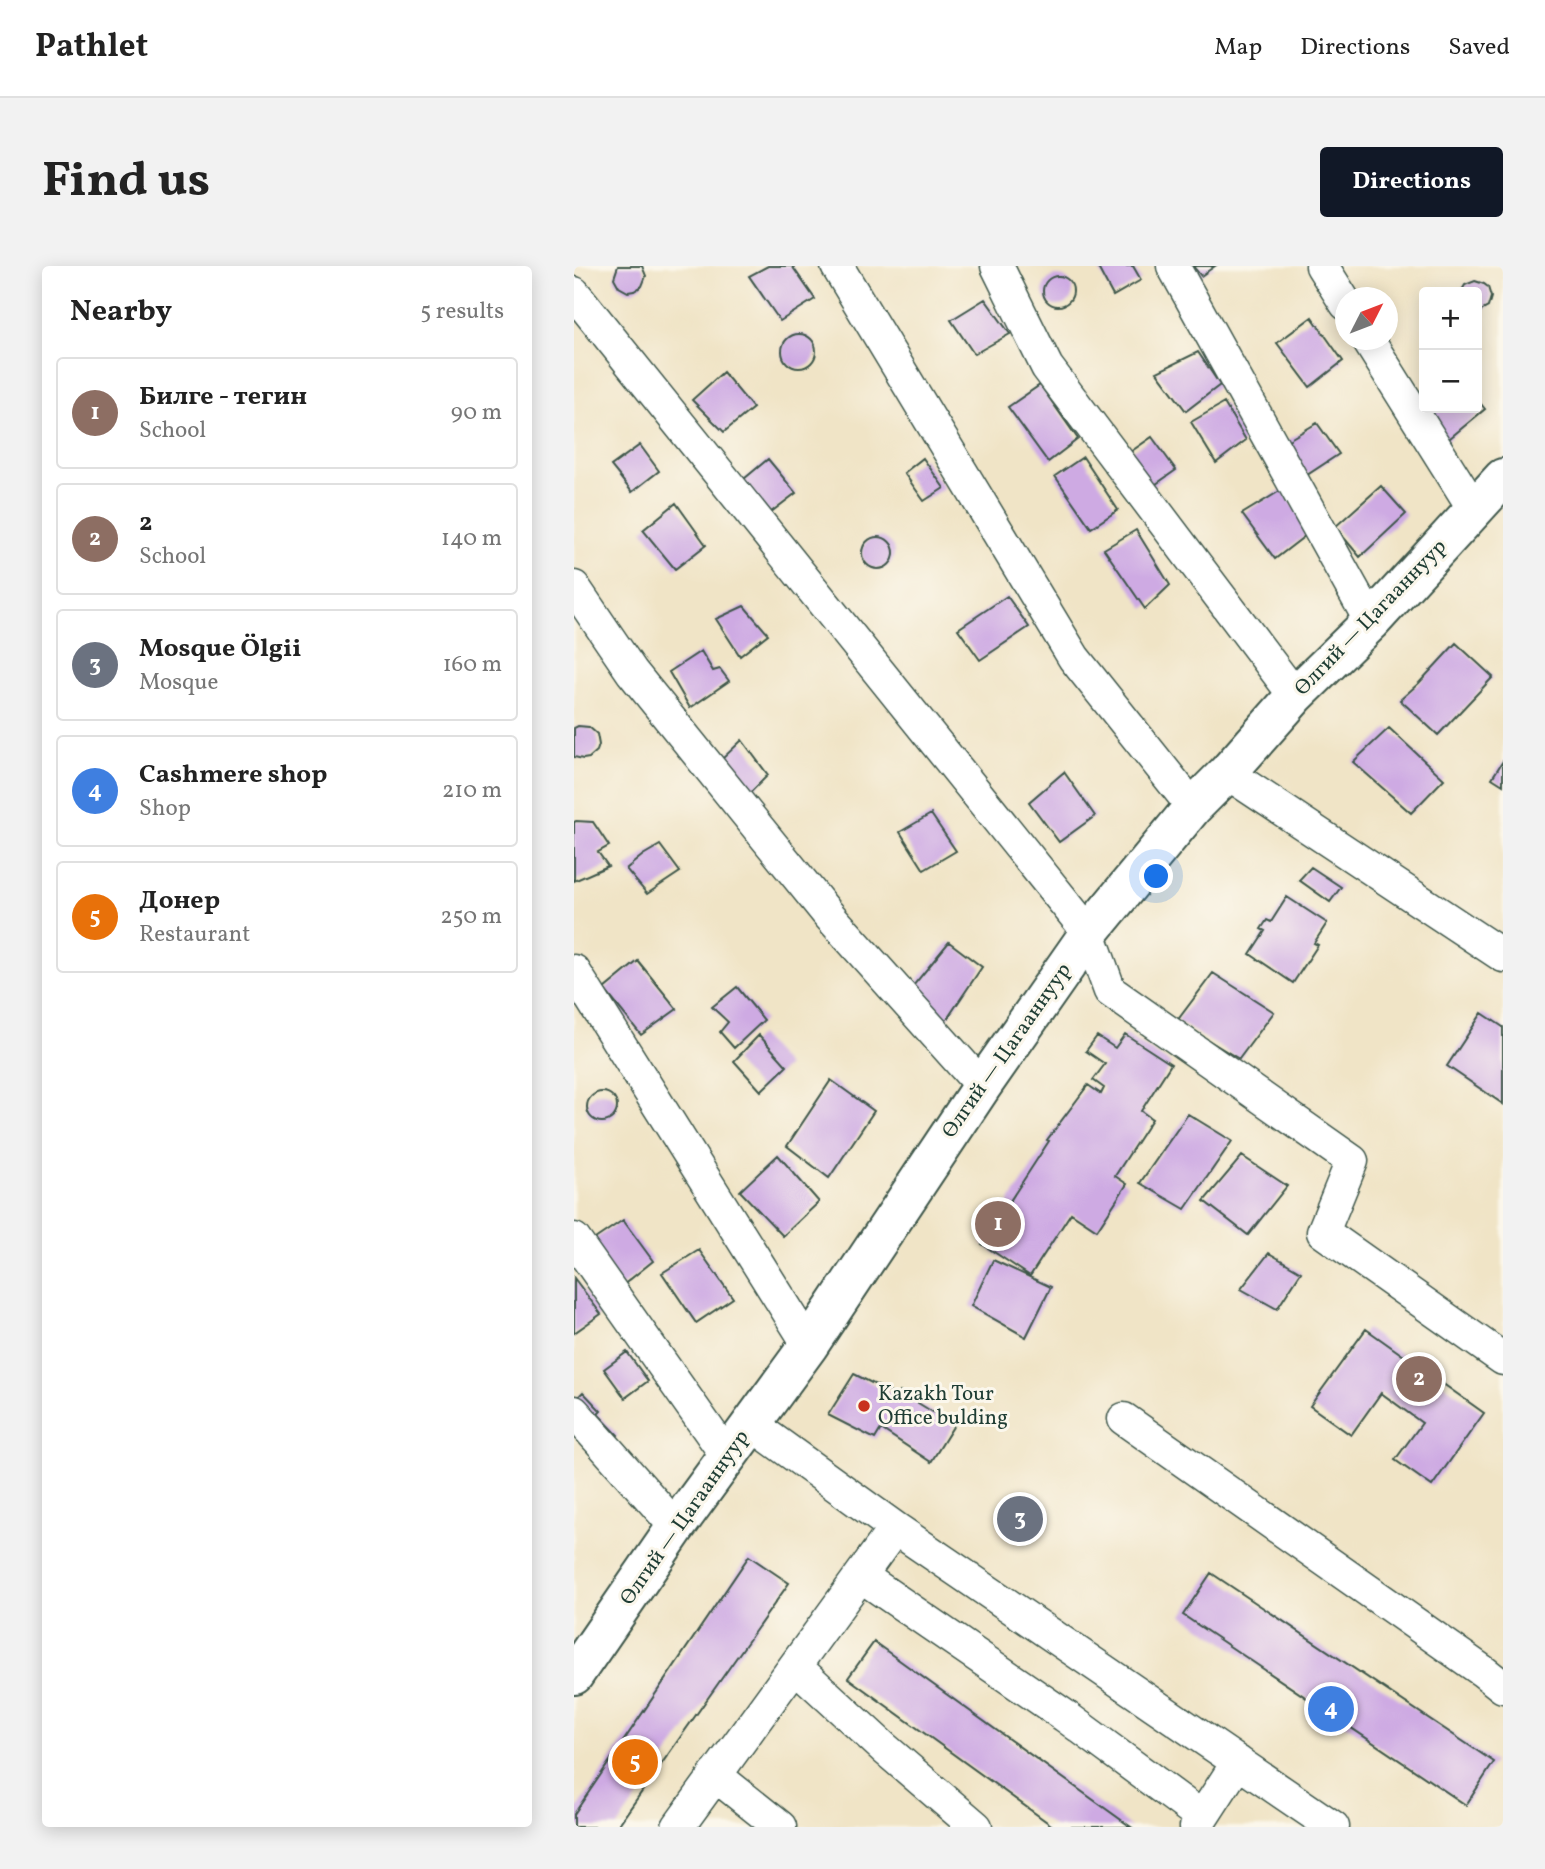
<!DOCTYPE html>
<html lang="en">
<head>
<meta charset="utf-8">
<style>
	body { margin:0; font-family:Vollkorn,serif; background:#f2f2f2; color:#222 }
	.controls { position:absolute; right:21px; top:21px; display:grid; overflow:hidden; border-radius:7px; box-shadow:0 4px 18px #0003 }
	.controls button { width:63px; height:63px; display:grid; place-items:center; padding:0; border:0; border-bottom:2px solid #e0e0e0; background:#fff; color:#222; font:35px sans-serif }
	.compass { position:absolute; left:761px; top:21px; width:63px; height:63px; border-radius:50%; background:#fff; box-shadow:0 4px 18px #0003; rotate:48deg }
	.you { position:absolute; left:583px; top:611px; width:24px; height:24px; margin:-18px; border:5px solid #fff; border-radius:50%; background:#1a73e8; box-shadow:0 0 0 10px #1a73e833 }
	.badge { display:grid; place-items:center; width:46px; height:46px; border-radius:50%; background:#111827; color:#fff; font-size:23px; font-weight:700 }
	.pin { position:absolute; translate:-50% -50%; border:4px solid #fff; box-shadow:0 2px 7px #0006 }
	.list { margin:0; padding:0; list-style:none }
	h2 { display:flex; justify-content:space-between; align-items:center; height:91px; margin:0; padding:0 28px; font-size:30px }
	h2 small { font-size:23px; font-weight:400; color:#767676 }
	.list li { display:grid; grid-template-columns:46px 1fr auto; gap:21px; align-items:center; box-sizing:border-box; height:112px; margin:0 14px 14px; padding:0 14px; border:2px solid #e0e0e0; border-radius:7px }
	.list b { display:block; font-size:26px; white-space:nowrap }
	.list p { margin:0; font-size:23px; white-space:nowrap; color:#767676 }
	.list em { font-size:23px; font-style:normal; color:#767676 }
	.map { position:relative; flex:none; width:929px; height:1561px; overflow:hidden; border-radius:7px }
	header { display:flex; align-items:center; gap:42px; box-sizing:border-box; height:98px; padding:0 35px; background:#fff; border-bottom:2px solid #e0e0e0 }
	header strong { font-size:33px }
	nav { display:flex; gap:38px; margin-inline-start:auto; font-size:24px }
	.intro { display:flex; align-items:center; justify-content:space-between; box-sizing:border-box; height:168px; padding:0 42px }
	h1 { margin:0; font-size:49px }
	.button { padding:18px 32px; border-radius:7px; background:#111827; color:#fff; font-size:24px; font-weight:700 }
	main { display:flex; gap:42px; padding:0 42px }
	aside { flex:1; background:#fff; border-radius:7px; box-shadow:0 4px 18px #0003 }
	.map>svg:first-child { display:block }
	.building { fill:#ceaae3 }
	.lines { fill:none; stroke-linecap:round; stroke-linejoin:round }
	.minor-casing { stroke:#3e564a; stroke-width:35 }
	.highway-casing { stroke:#3e564a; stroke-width:42 }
	.minor { stroke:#fff; stroke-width:32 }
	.highway { stroke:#fff; stroke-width:38 }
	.poi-dot { fill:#c8321e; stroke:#fbf7ec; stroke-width:2.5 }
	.labels { text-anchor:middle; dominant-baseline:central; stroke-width:6; stroke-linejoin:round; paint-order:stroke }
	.street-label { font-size:21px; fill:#1f3d34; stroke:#fbf7ec }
	.poi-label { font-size:21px; fill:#1f3d34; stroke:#fbf7ec; text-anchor:start }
</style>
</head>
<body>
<header>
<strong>Pathlet</strong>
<nav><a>Map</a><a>Directions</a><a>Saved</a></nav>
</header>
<div class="intro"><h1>Find us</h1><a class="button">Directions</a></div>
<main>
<aside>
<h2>Nearby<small>5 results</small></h2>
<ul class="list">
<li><span class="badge" style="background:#8d6e63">1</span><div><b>Билге - тегин</b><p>School</p></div><em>90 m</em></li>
<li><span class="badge" style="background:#8d6e63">2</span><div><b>2</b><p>School</p></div><em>140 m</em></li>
<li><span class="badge" style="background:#6b7280">3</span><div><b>Mosque Ölgii</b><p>Mosque</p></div><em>160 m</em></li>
<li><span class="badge" style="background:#3f7fe0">4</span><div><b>Cashmere shop</b><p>Shop</p></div><em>210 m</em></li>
<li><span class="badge" style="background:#e8710a">5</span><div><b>Донер</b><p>Restaurant</p></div><em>250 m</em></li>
</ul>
</aside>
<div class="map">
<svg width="929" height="1561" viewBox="0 0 929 1561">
	<rect width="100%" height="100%" fill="#fbf7ec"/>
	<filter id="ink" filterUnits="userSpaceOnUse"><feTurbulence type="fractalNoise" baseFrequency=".0143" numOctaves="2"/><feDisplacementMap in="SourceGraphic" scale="14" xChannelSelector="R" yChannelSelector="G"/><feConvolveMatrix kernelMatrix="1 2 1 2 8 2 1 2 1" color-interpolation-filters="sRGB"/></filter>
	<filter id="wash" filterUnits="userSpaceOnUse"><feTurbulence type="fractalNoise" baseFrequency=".00686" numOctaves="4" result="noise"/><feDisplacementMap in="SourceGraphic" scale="28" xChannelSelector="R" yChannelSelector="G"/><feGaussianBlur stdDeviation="1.57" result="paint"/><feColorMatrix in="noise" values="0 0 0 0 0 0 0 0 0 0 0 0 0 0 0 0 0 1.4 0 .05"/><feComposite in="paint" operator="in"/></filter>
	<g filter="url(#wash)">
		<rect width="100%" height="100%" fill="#f0e4c6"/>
		<g id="blocks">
			<!-- building -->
			<path class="building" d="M44,0H68L72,10L68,20L60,25L54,26L45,21L40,12Z
				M194,0H218L241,33L206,55L175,10Z
				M523,0H559L567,14L539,30Z
				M619,0H641L627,10Z
				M469 25a15 15 0 1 1 30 0a15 15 0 1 1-30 0Z
				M901,15L910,18L914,21L917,31L914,41L905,46H903V26H887L891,19Z
				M411,33L436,68L400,88L377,54Z
				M738,51L769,95L736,121L703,77Z
				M208 85a17 17 0 1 1 34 0a17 17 0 1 1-34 0Z
				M624,86L646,119L612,145L583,106Z
				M149,106L179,142L150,166L118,134Z
				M466,119L504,173L474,196L434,141Z
				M903,133L911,143L870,177L850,142H903Z
				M650,137L672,174L642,197L617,156Z
				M743,157L765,188L733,209L711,176Z
				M578,171L602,204L572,225L549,191Z
				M66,179L85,205L58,226L37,200Z
				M509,191L544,244L517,262L481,210Z
				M349,192L370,222L350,235L330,207Z
				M194,193L222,227L188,253L164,218Z
				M807,220L832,248L786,291L761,261Z
				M709,223L736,266L701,293L668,248Z
				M102,237L132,279L101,303L69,264Z
				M562,264L596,319L571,343L530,283Z
				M288 287a16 16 0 1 1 32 0a16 16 0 1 1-32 0Z
				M433,330L455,361L406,394L384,363Z
				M170,340L194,368L166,390L142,353Z
				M882,377L919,411L864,469L826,434L845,417Z
				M127,385L139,405L146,403L155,415L116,442L95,406Z
				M4,460L15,461L23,468L25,479L23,485L15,492L9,493L0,491V462Z
				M815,462L870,513L837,547L779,496Z
				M168,474L194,509L175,528L148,493Z
				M929,495V519L918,512Z
				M490,506L521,550L485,576L455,536Z
				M357,548L382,585L350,604L326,566Z
				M2,555L19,556L35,580L24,586L34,600L0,615V556Z
				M86,579L106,606L73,628L52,603L69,589Z
				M737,601L767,621L756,636L725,614Z
				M713,631L753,657L740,677L744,679L719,717L676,688L691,665L687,663L693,654L697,656Z
				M375,676L408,701L371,756L334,726Z
				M64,695L103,743L67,769L30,723Z
				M639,707L700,746L665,793L603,755Z
				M163,721L190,754L160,782L146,766L154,756L138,741Z
				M908,747L929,761V838L873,800Z
				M551,768L597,798L567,845L578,853L541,910L553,918L523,964L497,947L456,1010L408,978L475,875L473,874L514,819L527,828L530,822L519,814L531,798L512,785L523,770L541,782Z
				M185,769L213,800L187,825L160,795Z
				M257,814L300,845L255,912L213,880Z
				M13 841a15 15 0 1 1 30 0a15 15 0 1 1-30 0Z
				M614,848L658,875L611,943L566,917Z
				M204,889L245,936L209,970L166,925Z
				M668,890L713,920L674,969L630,935Z
				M49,954L79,995L43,1024L15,977Z
				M125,984L159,1032L122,1057L88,1007Z
				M695,987L727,1006L703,1043L667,1023Z
				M419,994L477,1021L452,1071L397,1040Z
				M0,1012L27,1048L0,1067Z
				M792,1063L910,1147L858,1220L821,1194L848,1157L807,1127L777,1169L736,1140Z
				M53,1086L74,1115L51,1132L30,1103Z
				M280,1108L323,1130L326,1126L380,1159L357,1196L307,1163L301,1173L254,1149Z
				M9,1126L27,1145L24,1148L44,1169L37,1176L0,1135Z
				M175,1290L215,1317L43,1561H0V1548Z
				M637,1307L920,1496L892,1539L609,1349Z
				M300,1376L557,1561H480L274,1412Z"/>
		</g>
	</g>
	<g filter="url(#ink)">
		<use href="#blocks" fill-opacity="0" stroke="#3e564a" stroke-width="2"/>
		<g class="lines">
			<!-- minor casing -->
			<g class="minor-casing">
				<path id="minor" d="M263,0L500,392L619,541
					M423,0L473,101L721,430
					M599,0L797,356
					M748,0L772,38
					M0,27L515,667L536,725L778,895L749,966L929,1093
					M794,74L900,243
					M0,321L58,406L253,647L408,820
					M653,507L929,690
					M0,705L235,1079
					M0,973L153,1190
					M0,1146L102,1261
					M550,1153L910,1406L929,1421
					M177,1158L321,1262L759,1561
					M287,1310L491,1450L628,1551
					M221,1400L310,1482L402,1561
					M141,1509L206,1561
					M104,1561L321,1262
					M622,1561L664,1496"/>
			</g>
			<!-- highway casing -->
			<g class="highway-casing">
				<path id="highway" d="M0,1409L102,1261L235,1079L408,820L515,667L619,541L653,507L721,430L797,356L929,212"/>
			</g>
			<!-- minor -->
			<use href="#minor" class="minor"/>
			<!-- highway -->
			<use href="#highway" class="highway"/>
		</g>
	</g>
	<!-- markers -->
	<circle class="poi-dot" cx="290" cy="1140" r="7"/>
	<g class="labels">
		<!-- street labels -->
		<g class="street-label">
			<text transform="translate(797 352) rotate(-46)">Өлгий — Цагааннуур</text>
			<text transform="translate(433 785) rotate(-55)">Өлгий — Цагааннуур</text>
			<text transform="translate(111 1252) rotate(-55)">Өлгий — Цагааннуур</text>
		</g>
		<!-- poi labels -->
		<g class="poi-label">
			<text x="304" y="1128">Kazakh Tour<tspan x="304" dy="24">Office bulding</tspan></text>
		</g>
	</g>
</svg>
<div class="controls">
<button>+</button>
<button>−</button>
</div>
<svg class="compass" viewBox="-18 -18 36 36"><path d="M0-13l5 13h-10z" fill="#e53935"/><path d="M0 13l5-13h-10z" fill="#767676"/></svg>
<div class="you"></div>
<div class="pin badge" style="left:424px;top:958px;background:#8d6e63">1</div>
<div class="pin badge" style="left:845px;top:1113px;background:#8d6e63">2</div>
<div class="pin badge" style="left:446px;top:1253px;background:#6b7280">3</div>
<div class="pin badge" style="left:757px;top:1443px;background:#3f7fe0">4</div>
<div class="pin badge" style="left:61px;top:1496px;background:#e8710a">5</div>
</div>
</main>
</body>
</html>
